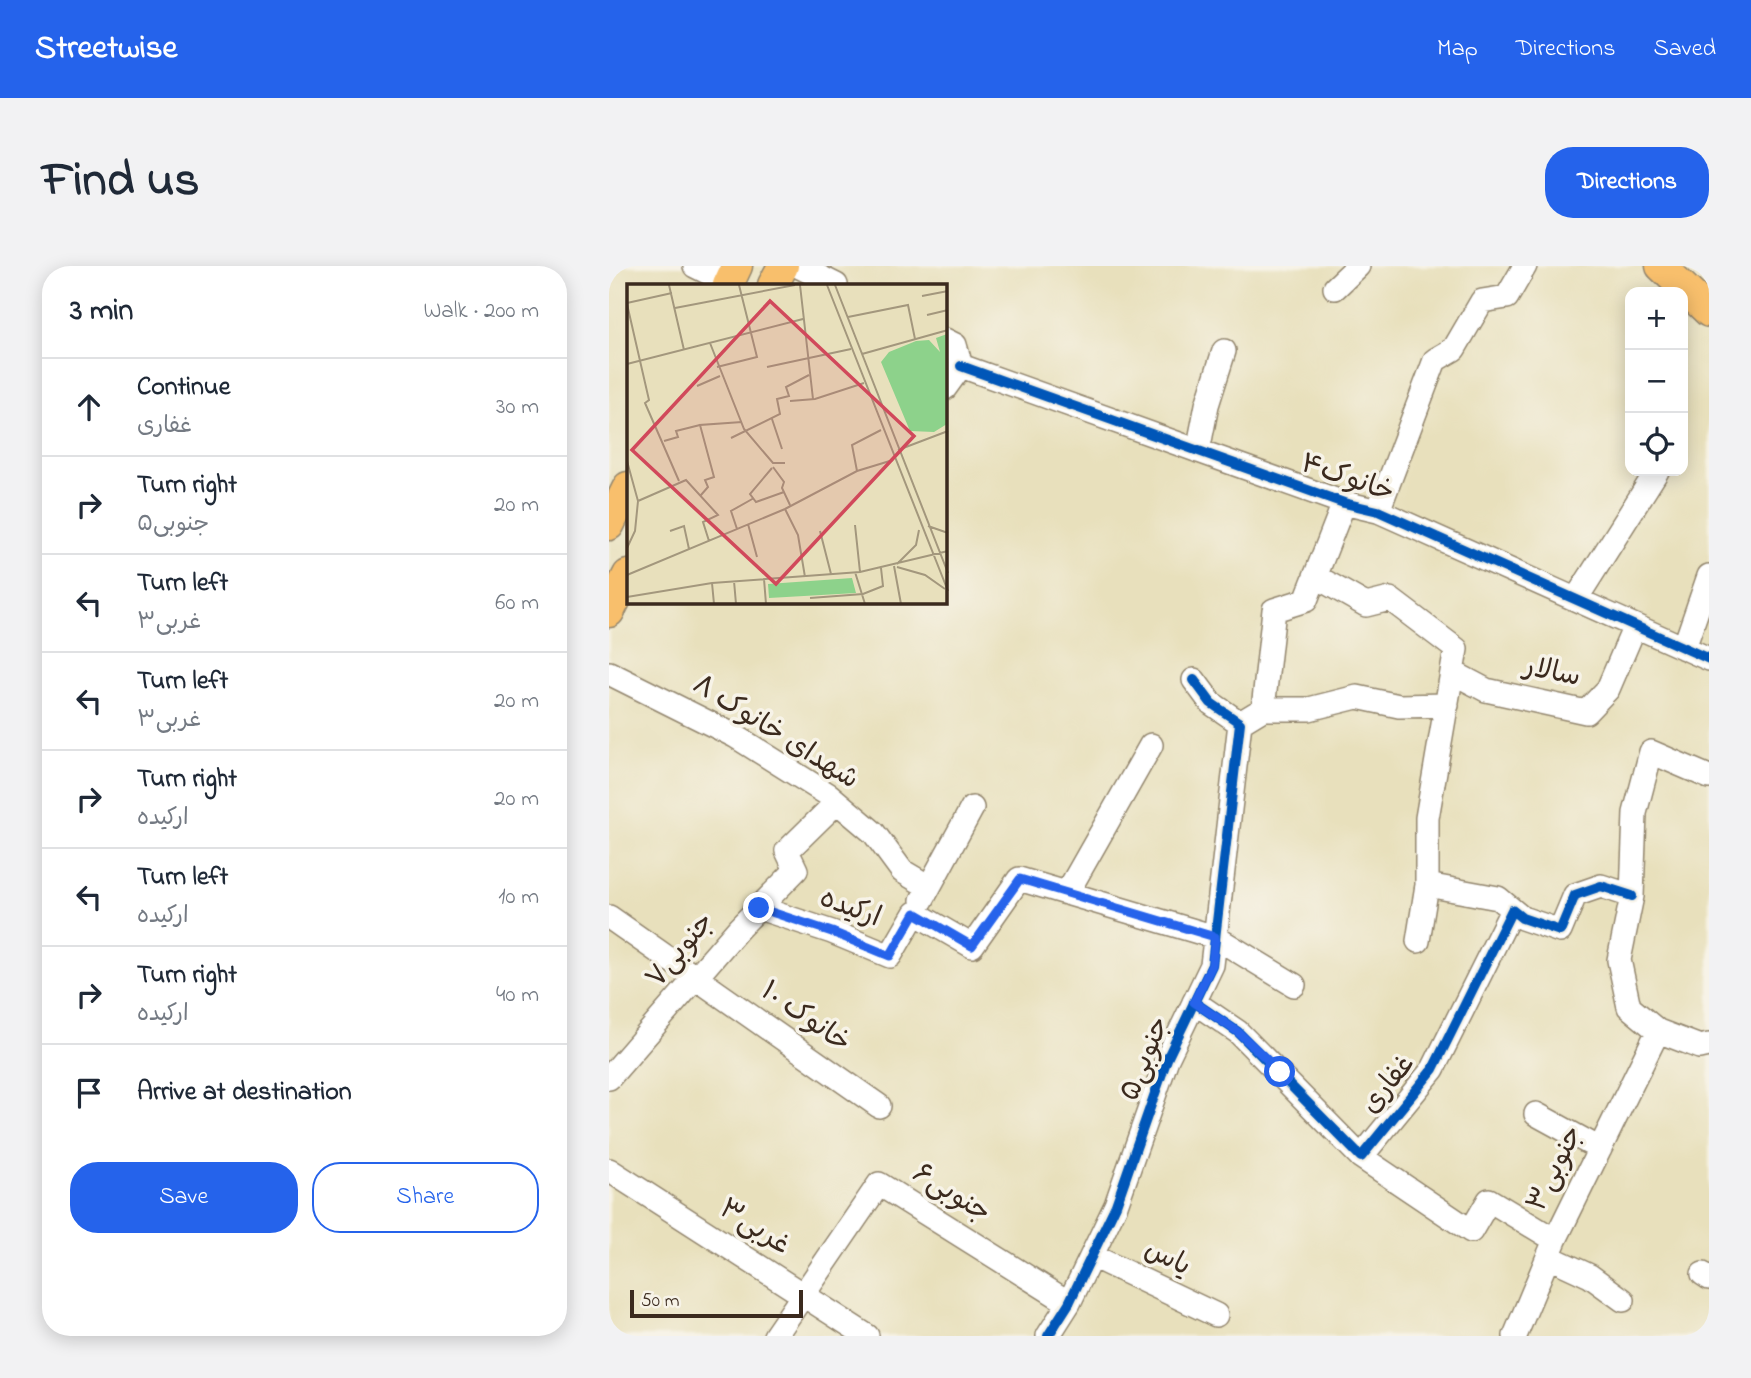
<!DOCTYPE html>
<html lang="en">
<head>
<meta charset="utf-8">
<style>
	body { margin:0; font-family:"Indie Flower","Playpen Sans Arabic",sans-serif; background:#f2f2f3; color:#1f2937 }
	.controls { position:absolute; right:21px; top:21px; display:grid; overflow:hidden; border-radius:14px; box-shadow:0 4px 18px #0003 }
	.controls button { width:63px; height:63px; display:grid; place-items:center; padding:0; border:0; border-bottom:2px solid #e0e1e3; background:#fff; color:#1f2937; font:35px sans-serif }
	.scale { position:absolute; left:21px; bottom:18px; width:173px; box-sizing:border-box; padding-left:7px; border:4px solid #3b2a1e; border-top:0; font-size:19px; line-height:24px; white-space:nowrap; color:#3b2a1e; -webkit-text-stroke:5px #f7f3e8; paint-order:stroke }
	.stop { position:absolute; width:21px; height:21px; margin:-16px; border:5px solid #2563eb; border-radius:50%; background:#fff }
	.stop.end { background:#2563eb; border-color:#fff; box-shadow:0 2px 7px #0008 }
	.list { margin:0; padding:0; list-style:none }
	h2 { display:flex; justify-content:space-between; align-items:center; height:91px; margin:0; padding:0 28px; font-size:30px }
	h2 small { font-size:23px; font-weight:400; color:#747a83 }
	.list li { display:grid; grid-template-columns:46px 1fr auto; gap:21px; align-items:center; box-sizing:border-box; height:98px; padding:0 28px; border-top:2px solid #e0e1e3 }
	.list b { display:block; font-size:26px; white-space:nowrap }
	.list p { margin:0; font-size:23px; white-space:nowrap; color:#747a83 }
	.list em { font-size:23px; font-style:normal; color:#747a83 }
	.actions { display:flex; gap:14px; padding:21px 28px }
	.actions a { flex:1; padding:16px 0; border:2px solid #2563eb; border-radius:28px; text-align:center; font-size:24px; color:#2563eb }
	.actions .main { background:#2563eb; color:#fff }
	.icon { flex:none; width:38px; height:38px; fill:none; stroke:currentColor; stroke-width:2; stroke-linecap:round; stroke-linejoin:round }
	.map { position:relative; flex:none; width:1100px; height:1070px; overflow:hidden; border-radius:28px }
	header { display:flex; align-items:center; gap:42px; box-sizing:border-box; height:98px; padding:0 35px; background:#2563eb; color:#fff }
	header strong { font-size:33px }
	nav { display:flex; gap:38px; margin-inline-start:auto; font-size:24px }
	.intro { display:flex; align-items:center; justify-content:space-between; box-sizing:border-box; height:168px; padding:0 42px }
	h1 { margin:0; font-size:49px }
	.button { padding:18px 32px; border-radius:28px; background:#2563eb; color:#fff; font-size:24px; font-weight:700 }
	main { display:flex; gap:42px; padding:0 42px }
	aside { flex:1; background:#fff; border-radius:28px; box-shadow:0 4px 18px #0003 }
	.map>svg:first-child { display:block }
	.lines { fill:none; stroke-linecap:round; stroke-linejoin:round }
	.minor-casing { stroke:#92856d; stroke-width:26 }
	.major-casing { stroke:#92856d; stroke-width:33 }
	.minor { stroke:#fff; stroke-width:23 }
	.major { stroke:#f8bf6c; stroke-width:30 }
	.cycleway-casing { stroke:#f7f3e8; stroke-width:15 }
	.cycleway { stroke:#0057b8; stroke-width:10 }
	.route { stroke:#2563eb; stroke-width:9 }
	.labels { text-anchor:middle; dominant-baseline:central; stroke-width:7; stroke-linejoin:round; paint-order:stroke }
	.street-label { font-size:28px; fill:#3b2a1e; stroke:#f7f3e8 }
	.inset-road { fill:none; stroke:#a3977d; stroke-width:2 }
	.view { fill:#d1495b; fill-opacity:0.15; stroke:#d1495b; stroke-width:3.5 }
	.inset-edge { fill:none; stroke:#3b2a1e; stroke-width:3.5 }
</style>
</head>
<body>
<header>
<strong>Streetwise</strong>
<nav><a>Map</a><a>Directions</a><a>Saved</a></nav>
</header>
<div class="intro"><h1>Find us</h1><a class="button">Directions</a></div>
<main>
<aside>
<h2>3 min<small>Walk · 200 m</small></h2>
<ul class="list">
<li><svg class="icon" aria-label="ahead" viewBox="0 0 24 24"><path d="M12 20V5M6 11l6-6 6 6"/></svg><div><b>Continue</b><p>غفاری</p></div><em>30 m</em></li>
<li><svg class="icon" aria-label="right" viewBox="0 0 24 24"><path d="M7 20v-9h11M14 6l5 5-5 5"/></svg><div><b>Turn right</b><p>جنوبی۵</p></div><em>20 m</em></li>
<li><svg class="icon" aria-label="left" viewBox="0 0 24 24"><path d="M17 20v-9H6M10 6l-5 5 5 5"/></svg><div><b>Turn left</b><p>غربی۳</p></div><em>60 m</em></li>
<li><svg class="icon" aria-label="left" viewBox="0 0 24 24"><path d="M17 20v-9H6M10 6l-5 5 5 5"/></svg><div><b>Turn left</b><p>غربی۳</p></div><em>20 m</em></li>
<li><svg class="icon" aria-label="right" viewBox="0 0 24 24"><path d="M7 20v-9h11M14 6l5 5-5 5"/></svg><div><b>Turn right</b><p>ارکیده</p></div><em>20 m</em></li>
<li><svg class="icon" aria-label="left" viewBox="0 0 24 24"><path d="M17 20v-9H6M10 6l-5 5 5 5"/></svg><div><b>Turn left</b><p>ارکیده</p></div><em>10 m</em></li>
<li><svg class="icon" aria-label="right" viewBox="0 0 24 24"><path d="M7 20v-9h11M14 6l5 5-5 5"/></svg><div><b>Turn right</b><p>ارکیده</p></div><em>40 m</em></li>
<li><svg class="icon" aria-label="arrive" viewBox="0 0 24 24"><path d="M6 21V4h12l-3 4 3 4H6"/></svg><div><b>Arrive at destination</b></div></li>
</ul>
<div class="actions"><a class="main">Save</a><a>Share</a></div>
</aside>
<div class="map">
<svg width="1100" height="1070" viewBox="0 0 1100 1070">
	<rect width="100%" height="100%" fill="#f7f3e8"/>
	<filter id="ink" filterUnits="userSpaceOnUse"><feTurbulence type="fractalNoise" baseFrequency=".0143" numOctaves="2"/><feDisplacementMap in="SourceGraphic" scale="14" xChannelSelector="R" yChannelSelector="G"/><feConvolveMatrix kernelMatrix="1 2 1 2 8 2 1 2 1" color-interpolation-filters="sRGB"/></filter>
	<filter id="wash" filterUnits="userSpaceOnUse"><feTurbulence type="fractalNoise" baseFrequency=".00686" numOctaves="4" result="noise"/><feDisplacementMap in="SourceGraphic" scale="28" xChannelSelector="R" yChannelSelector="G"/><feGaussianBlur stdDeviation="1.57" result="paint"/><feColorMatrix in="noise" values="0 0 0 0 0 0 0 0 0 0 0 0 0 0 0 0 0 1.4 0 .05"/><feComposite in="paint" operator="in"/></filter>
	<g filter="url(#wash)">
		<rect width="100%" height="100%" fill="#e8e0bc"/>
	</g>
	<g filter="url(#ink)">
		<g class="lines">
			<!-- minor casing -->
			<g class="minor-casing">
				<path id="minor" d="M86,0L120,17
					M189,0L227,19
					M726,22L749,0
					M336,74L346,79L352,100
					M352,100L735,237L769,245L1100,393
					M336,122L352,100
					M589,185L598,139L615,85
					M769,245L826,94L845,83L873,35L898,31L916,0
					M706,310L757,339L781,333L847,383L818,552V619L809,675
					M967,333L1048,205
					M1075,382L1100,310
					M843,406L877,424L977,446L999,423L1026,360
					M0,407L126,470L220,529L265,567L293,605L320,621
					M654,443H700L748,431L790,440L838,439
					M631,457L654,443L665,344L697,334L735,237
					M1100,511L1042,486L1026,547L1023,630L1010,694L1020,741L1049,765L1091,781L1100,779
					M818,619L889,632L913,652L951,665L966,629L992,620L1023,630
					M458,627L542,479
					M313,634L363,542
					M150,642L223,666L281,690L306,647L363,680L410,613L606,671L685,719
					M0,651L270,840
					M585,736L629,766L752,891L824,803L903,644
					M0,812L130,662L187,604L178,585L228,536
					M927,848L991,883
					M752,891L862,965L880,934L946,974
					M0,904L258,1070
					M483,990L607,1049
					M940,991L981,1010L1014,1034
					M1094,1008L1100,1012
					M166,1070L270,918L460,1037
					M439,1070L460,1037L507,939L558,793L603,699L631,457L602,437L585,414
					M906,1070L946,974L1049,765"/>
			</g>
			<!-- major casing -->
			<g class="major-casing">
				<path id="major" d="M1052,0L1100,46
					M119,19L128,0
					M164,19L174,0
					M0,259L19,221
					M0,346L19,309"/>
			</g>
			<!-- minor -->
			<use href="#minor" class="minor"/>
			<!-- major -->
			<use href="#major" class="major"/>
			<!-- cycleway casing -->
			<g class="cycleway-casing">
				<path id="cycleway" d="M352,100L735,237L769,245L1100,393
					M585,736L629,766L752,891L824,803L903,644L913,652L951,665L966,629L992,620L1023,630
					M439,1070L460,1037L507,939L558,793L603,699L631,457L602,437L585,414"/>
			</g>
			<!-- cycleway -->
			<use href="#cycleway" class="cycleway"/>
		</g>
	</g>
	<g class="lines" filter="url(#ink)">
		<!-- route -->
		<path class="route" d="M150,642L223,666L281,690L306,647L363,680L411,613L606,671L603,699L585,736L629,766L671,806"/>
	</g>
	<g class="labels">
		<!-- street labels -->
		<g class="street-label">
			<text transform="translate(738 213) rotate(19)">خانوک۴</text>
			<text transform="translate(943 407) rotate(12)">سالار</text>
			<text transform="translate(166 467) rotate(32)">شهدای خانوک ۸</text>
			<text transform="translate(241 643) rotate(21)">ارکیده</text>
			<text transform="translate(72 685) rotate(-50)">جنوبی۷</text>
			<text transform="translate(196 752) rotate(35)">خانوک ۱۰</text>
			<text transform="translate(537 793) rotate(-68)">جنوبی۵</text>
			<text transform="translate(780 819) rotate(-51)">غفاری</text>
			<text transform="translate(947 903) rotate(-64)">جنوبی۳</text>
			<text transform="translate(342 928) rotate(32)">جنوبی۶</text>
			<text transform="translate(145 962) rotate(33)">غربی۳</text>
			<text transform="translate(558 993) rotate(26)">یاس</text>
		</g>
	</g>
	<!-- overview -->
	<g transform="translate(18 18)">
		<rect width="320" height="320" fill="#e8e0bc"/>
		<path d="M225,294L229,309L142,314L141,300Z" fill="#8dd28b"/>
		<path d="M320,50V140L307,148L283,147L254,78L262,68L289,57L302,56L313,68L309,54Z" fill="#8dd28b"/>
		<path class="inset-road" d="M42,1L57,66M173,1L186,115M200,1L321,307M208,1L321,289M295,12L321,7M0,19L45,9M0,20L22,116L18,119L52,197M48,24L168,1M300,31L321,26M221,33L281,21L288,55M83,59L117,145L146,179H158M235,70L321,46M0,80L176,35M90,83L130,73L112,1M140,83L224,65M70,102L93,92M163,117L188,115L237,99M145,135L155,165M104,154L153,130L150,115L162,112L159,103L182,91M37,157L51,153L49,147L73,141M271,166L321,147M0,177L11,217L8,247L0,264M146,183L157,198L155,204L163,221M145,184L123,210L129,218L157,208M230,187L225,161L254,146M74,211L81,203L78,196L87,193L73,141L115,138M11,217L59,196L91,231L76,238L82,257M158,225L171,251L178,293M121,240L130,273M228,241L233,288M301,242L321,249M110,245L104,227L127,214M43,247L57,242L62,265M193,247L204,290M270,280L289,261L292,246M267,282L274,320M270,283L298,291L318,305M228,288L238,320M0,291L158,225L230,187L266,176M137,295L139,320M107,297L109,320M85,299L87,320M0,313L85,299L233,288L321,267M183,314L236,310L256,302L254,284"/>
		<path class="view" d="M143,17L287,152L149,300L5,166Z"/>
		<rect width="320" height="320" class="inset-edge"/>
	</g>
</svg>
<div class="controls">
<button>+</button>
<button>−</button>
<button><svg class="icon" aria-label="locate" viewBox="0 0 24 24"><circle cx="12" cy="12" r="6"/><path d="M12 2v4M12 18v4M2 12h4M18 12h4"/></svg></button>
</div>
<div class="scale">50 m</div>
<div class="stop" style="left:671px;top:806px"></div>
<div class="stop end" style="left:150px;top:642px"></div>
</div>
</main>
</body>
</html>
